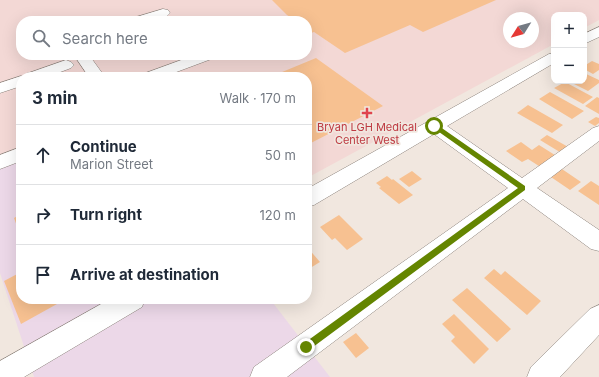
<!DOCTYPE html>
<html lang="en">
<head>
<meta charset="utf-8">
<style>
	body { margin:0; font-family:Inter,sans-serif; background:#f2f2f3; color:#1f2937 }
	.controls { position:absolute; right:12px; top:12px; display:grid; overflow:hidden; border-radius:8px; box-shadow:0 4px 16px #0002 }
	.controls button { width:36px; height:36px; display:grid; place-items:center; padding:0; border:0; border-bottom:1px solid #e0e1e3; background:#fff; color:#1f2937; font:20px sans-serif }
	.compass { position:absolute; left:503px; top:12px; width:36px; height:36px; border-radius:50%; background:#fff; box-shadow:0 4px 16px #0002; rotate:233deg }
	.stop { position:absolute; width:12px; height:12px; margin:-9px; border:3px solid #648500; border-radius:50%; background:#fff }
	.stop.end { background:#648500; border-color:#fff; box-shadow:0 1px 4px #0008 }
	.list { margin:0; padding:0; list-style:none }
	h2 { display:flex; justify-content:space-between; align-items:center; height:52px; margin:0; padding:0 16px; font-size:17px }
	h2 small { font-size:13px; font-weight:400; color:#747a83 }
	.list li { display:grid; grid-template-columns:26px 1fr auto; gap:12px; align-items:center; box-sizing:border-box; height:60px; padding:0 16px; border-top:1px solid #e0e1e3 }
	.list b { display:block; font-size:15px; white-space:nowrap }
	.list p { margin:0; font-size:13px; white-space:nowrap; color:#747a83 }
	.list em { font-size:13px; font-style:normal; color:#747a83 }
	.icon { flex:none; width:22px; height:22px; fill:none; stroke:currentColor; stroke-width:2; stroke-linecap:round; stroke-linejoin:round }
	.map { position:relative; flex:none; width:599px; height:377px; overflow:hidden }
	.search { position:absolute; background:#fff; box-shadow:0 4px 16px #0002; left:16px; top:16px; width:296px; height:44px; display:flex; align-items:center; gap:10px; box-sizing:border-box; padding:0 14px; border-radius:16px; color:#747a83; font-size:15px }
	.panel { position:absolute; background:#fff; box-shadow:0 4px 16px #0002; left:16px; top:72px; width:296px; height:232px; border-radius:16px }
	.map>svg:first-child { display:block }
	.commercial { fill:#ecd8e8 }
	.medical { fill:#f3d8d5; fill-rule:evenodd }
	.building { fill:#f7c191 }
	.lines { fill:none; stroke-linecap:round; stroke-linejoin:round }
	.minor-casing { stroke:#8b827b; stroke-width:1 }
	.minor { fill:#fff; fill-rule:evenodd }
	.route { fill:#648500 }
	.health-dot { fill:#e0444e; stroke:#f1e7df; stroke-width:1.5 }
	.labels { text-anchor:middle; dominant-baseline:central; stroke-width:3.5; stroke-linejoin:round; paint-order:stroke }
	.health-label { font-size:11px; fill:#be3a42; stroke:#f1e7df }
</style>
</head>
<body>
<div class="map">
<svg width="599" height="377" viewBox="0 0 599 377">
	<rect width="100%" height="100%" fill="#f1e7df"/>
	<!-- commercial -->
	<path class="commercial" d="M21,154V299H109L115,310L133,299H270L330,377H34L0,273V162Z"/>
	<!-- medical -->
	<path class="medical" d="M0,0H599V20L584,28V15H554V44L307,178V77H21V149L0,157ZM509,18H533V42H509ZM21,21H307V55H21Z"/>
	<!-- building -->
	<path class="building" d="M272,0H496L423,32L410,25L345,53L314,32L311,33L307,31V21L295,20L287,15Z
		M316,58L383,106L307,145V77H270Z
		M592,61L599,64V70L593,74L584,69V66Z
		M584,73L599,80V83L588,91L568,81H584Z
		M565,82L593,97L583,104L554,88Z
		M550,92L584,111L572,119L539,99Z
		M597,97L599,98V114L585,106Z
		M528,105L563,125L552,133L517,113Z
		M596,117L599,118V123L595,126L588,122Z
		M547,135L570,148L563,154L540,140Z
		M521,142L532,150L539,145L558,157L542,168L528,159L522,162L506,151Z
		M559,167L581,182L570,190L548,175Z
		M412,171L422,179L409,187L399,179Z
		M387,176L392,180L393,179L413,195L399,204L379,188L381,187L376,183Z
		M591,181L599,186V205L578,191Z
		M21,214V228L18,229L14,218Z
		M339,215L363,239L347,250L335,238L332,240L320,227Z
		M307,247L320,262L307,270Z
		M494,269L501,275L505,271L541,301L527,315L484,278Z
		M21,272V299H55L57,304L21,324L4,281Z
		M467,288L511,329L497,342L452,300Z
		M454,314L489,349L474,364L451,341L455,337L442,324Z
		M356,333L369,348L356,358L343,342Z"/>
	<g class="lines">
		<!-- minor casing -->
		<g class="minor-casing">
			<path id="minor" d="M163,9L168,10L170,13C162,23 142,21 131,21L133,18Z
				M599,27V37L584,44V34Z
				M554,53V63L447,126L522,178L593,128L599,126V141L537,188L599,230V251L591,249L523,199L287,377H250L254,367L508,188L434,134L314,205L307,207V189L549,54Z
				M74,55H89L105,77H89Z
				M195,55H216L214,58L163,77H141L143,74Z
				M66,60L71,62L74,65L71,68L47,77H24L26,74Z
				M21,76L24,77H21V86L0,93V83Z
				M21,147V161L0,169V155Z
				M110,299H145L142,307L24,377H0V361Z
				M599,305V335L560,377H527L531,367L590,309Z"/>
		</g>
		<!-- minor -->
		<use href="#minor" class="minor"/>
	</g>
	<!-- route -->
	<path class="route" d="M432,124H436L525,186V190L309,350L306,351L303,350L302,347L303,344L518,188L432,127Z"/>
	<!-- markers -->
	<path class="health-dot" d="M365 107h4v4h4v4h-4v4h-4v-4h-4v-4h4z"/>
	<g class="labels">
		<!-- health labels -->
		<g class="health-label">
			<text x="367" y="127">Bryan LGH Medical<tspan x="367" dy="13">Center West</tspan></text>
		</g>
	</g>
</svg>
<div class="controls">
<button>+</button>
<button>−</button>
</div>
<svg class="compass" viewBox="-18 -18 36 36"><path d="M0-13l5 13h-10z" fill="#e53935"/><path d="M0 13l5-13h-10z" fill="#747a83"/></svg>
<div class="stop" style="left:434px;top:126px"></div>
<div class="stop end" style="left:306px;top:347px"></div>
<div class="search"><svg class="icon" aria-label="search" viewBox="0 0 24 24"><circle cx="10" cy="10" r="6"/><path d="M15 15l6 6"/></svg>Search here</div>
<section class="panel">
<h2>3 min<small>Walk · 170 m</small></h2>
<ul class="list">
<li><svg class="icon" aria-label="ahead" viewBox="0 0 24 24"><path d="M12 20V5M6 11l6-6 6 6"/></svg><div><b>Continue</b><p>Marion Street</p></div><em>50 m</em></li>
<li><svg class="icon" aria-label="right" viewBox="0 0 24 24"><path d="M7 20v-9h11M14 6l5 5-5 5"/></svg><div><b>Turn right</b></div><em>120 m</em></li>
<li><svg class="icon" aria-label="arrive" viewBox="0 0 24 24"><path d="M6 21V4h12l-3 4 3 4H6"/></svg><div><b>Arrive at destination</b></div></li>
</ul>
</section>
</div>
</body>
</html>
